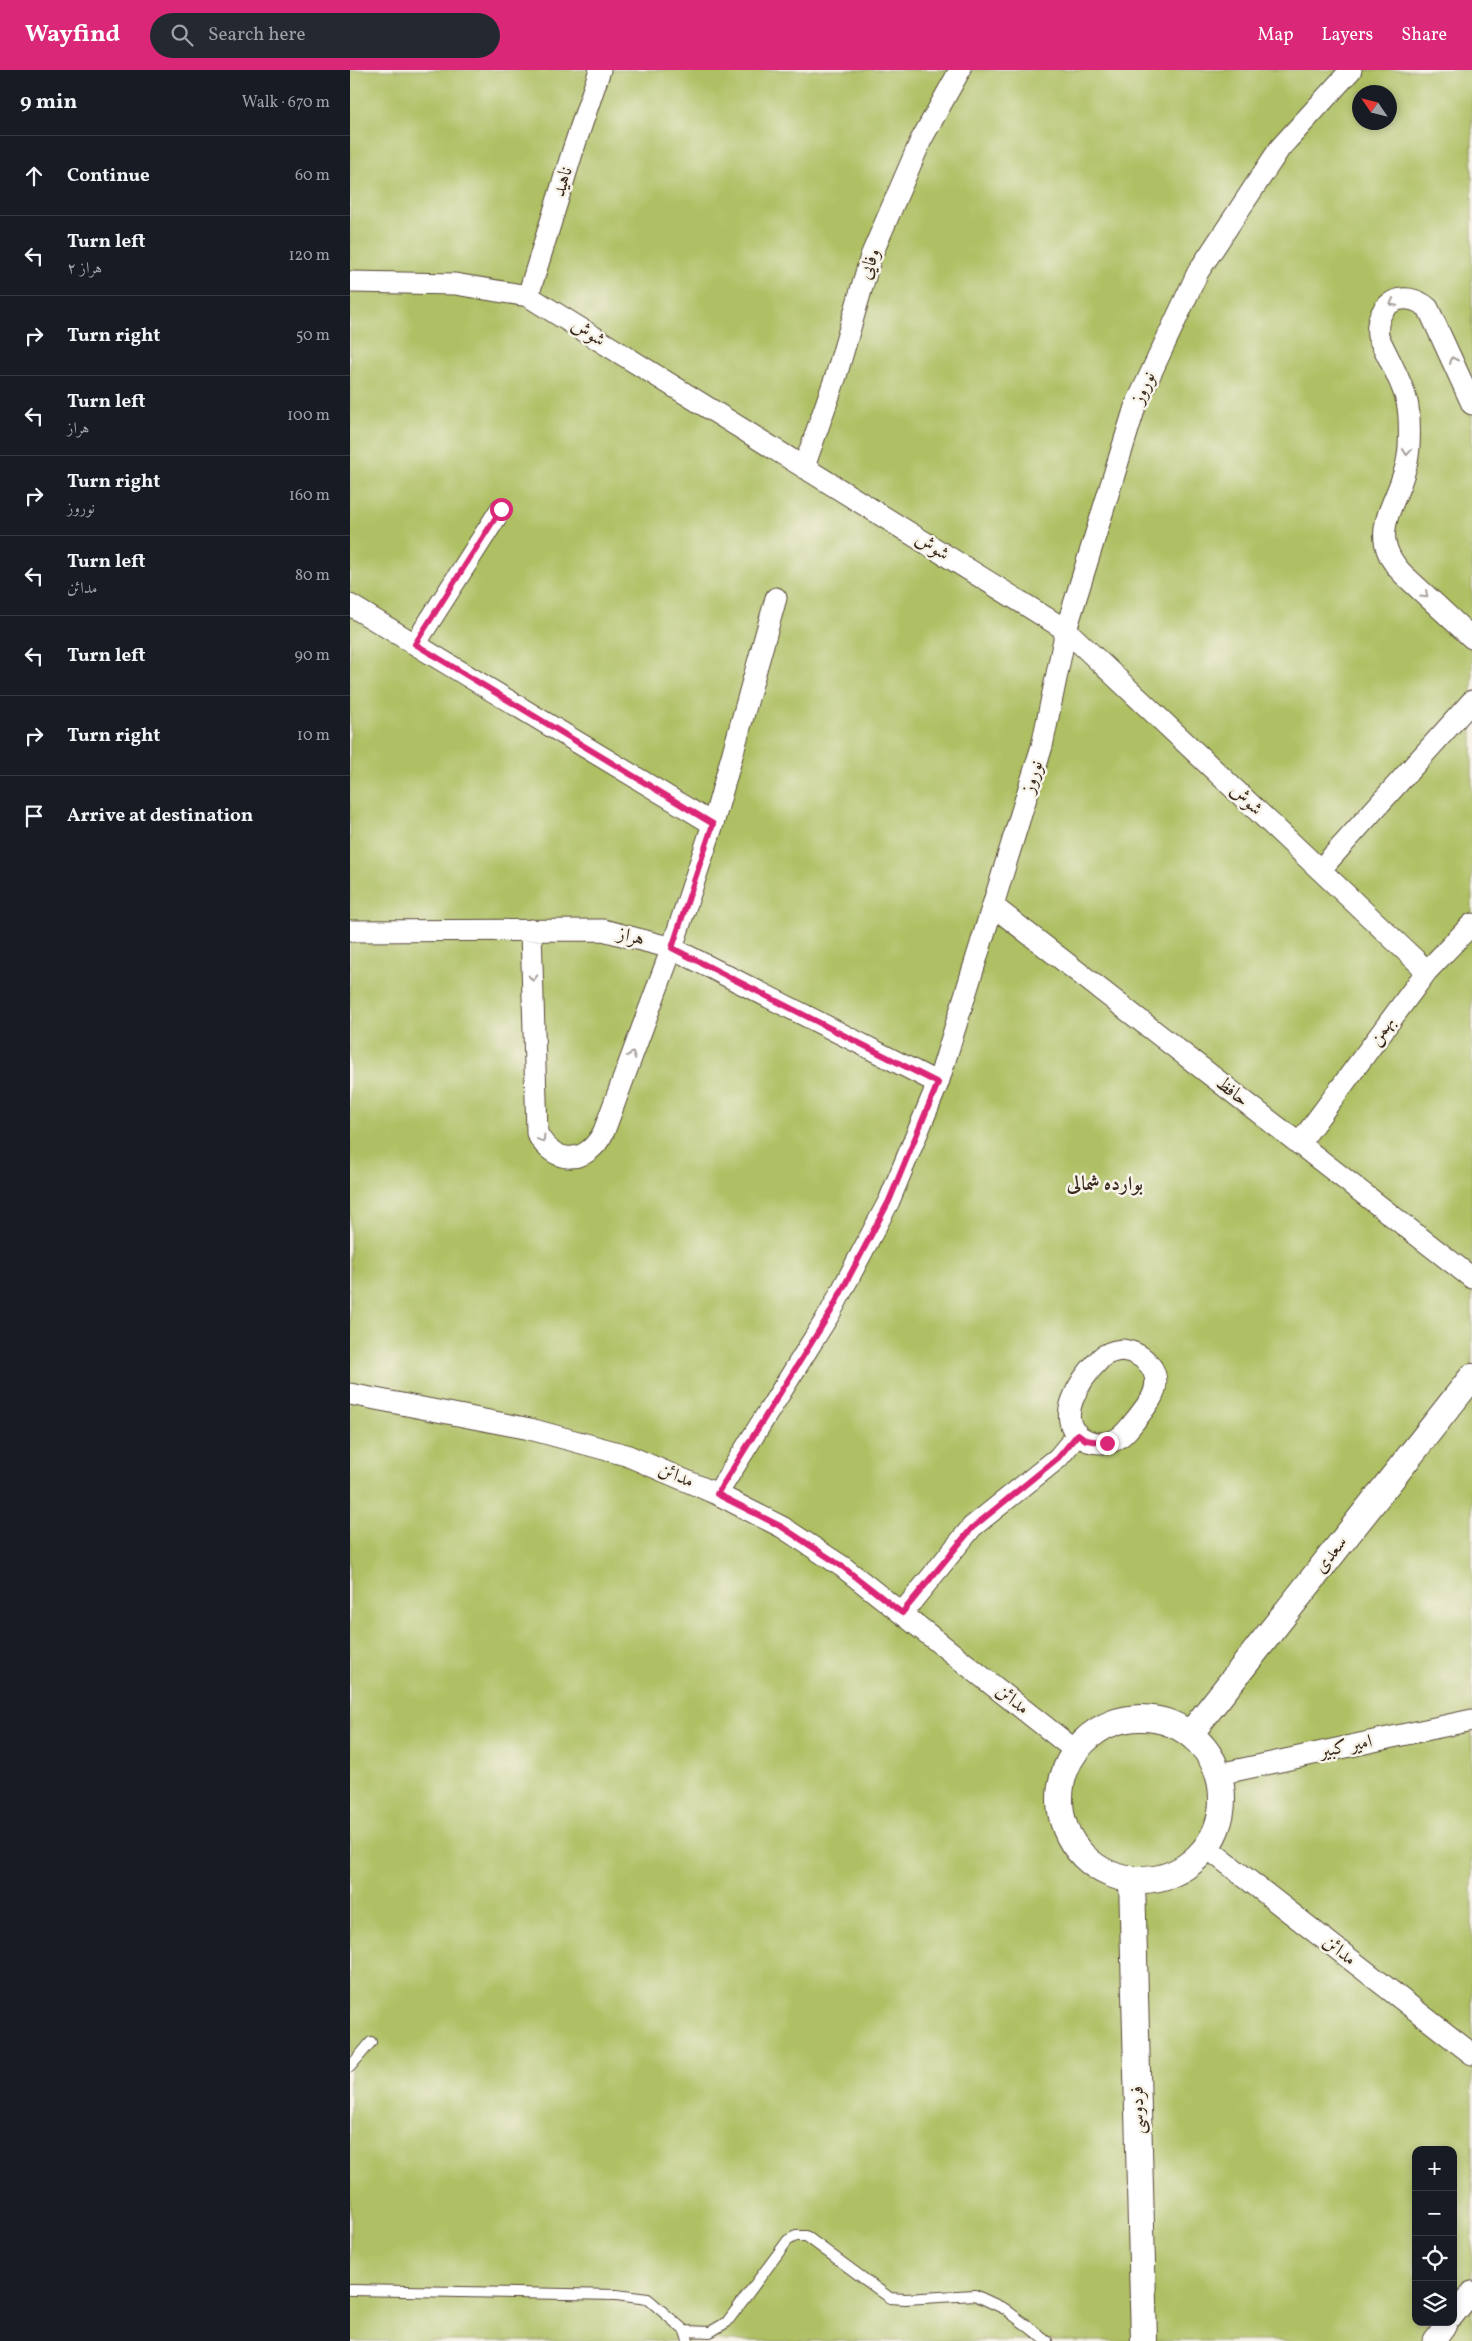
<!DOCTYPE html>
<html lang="en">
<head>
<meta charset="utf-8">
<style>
	body { margin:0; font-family:Vollkorn,Amiri,serif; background:#242831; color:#f1f3f6 }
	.controls { position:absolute; right:15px; bottom:15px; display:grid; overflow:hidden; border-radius:10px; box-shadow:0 2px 8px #0003 }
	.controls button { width:45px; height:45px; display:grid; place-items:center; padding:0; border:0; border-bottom:1px solid #363941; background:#171b24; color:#f1f3f6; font:25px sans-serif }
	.compass { position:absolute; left:1002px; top:15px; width:45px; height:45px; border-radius:50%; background:#171b24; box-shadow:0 2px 8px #0003; rotate:305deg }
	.stop { position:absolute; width:15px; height:15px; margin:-11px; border:4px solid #db2777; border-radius:50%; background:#fff }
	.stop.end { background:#db2777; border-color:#fff; box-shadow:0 1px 5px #0008 }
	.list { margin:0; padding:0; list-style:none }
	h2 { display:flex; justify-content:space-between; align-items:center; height:65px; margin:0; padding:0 20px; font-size:21px }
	h2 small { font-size:16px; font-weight:400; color:#9ea1a6 }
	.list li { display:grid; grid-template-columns:32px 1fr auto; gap:15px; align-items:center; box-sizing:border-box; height:80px; padding:0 20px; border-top:1px solid #363941 }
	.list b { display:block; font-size:19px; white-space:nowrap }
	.list p { margin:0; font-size:16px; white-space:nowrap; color:#9ea1a6 }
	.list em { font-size:16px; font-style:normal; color:#9ea1a6 }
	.icon { flex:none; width:28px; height:28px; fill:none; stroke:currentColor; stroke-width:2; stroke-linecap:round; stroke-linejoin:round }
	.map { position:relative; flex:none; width:1122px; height:2271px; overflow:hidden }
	header { display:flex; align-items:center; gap:30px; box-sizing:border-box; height:70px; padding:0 25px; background:#db2777; color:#fff }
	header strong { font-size:24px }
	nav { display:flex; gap:28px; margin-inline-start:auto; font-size:18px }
	.search { width:350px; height:45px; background:#242831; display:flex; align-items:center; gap:12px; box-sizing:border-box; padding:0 18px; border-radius:28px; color:#9ea1a6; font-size:19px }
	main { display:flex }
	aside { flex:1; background:#171b24 }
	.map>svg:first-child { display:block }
	.green { fill:#aec064; stroke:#747541; fill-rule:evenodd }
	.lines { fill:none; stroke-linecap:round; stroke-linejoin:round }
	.service-casing { stroke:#574739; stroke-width:12 }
	.minor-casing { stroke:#574739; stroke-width:23 }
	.tertiary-casing { stroke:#574739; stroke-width:28 }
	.service { stroke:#fff; stroke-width:10 }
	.minor { stroke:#fff; stroke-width:21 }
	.tertiary { stroke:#fff; stroke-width:26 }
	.oneway { stroke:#a79f9a }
	.route { stroke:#db2777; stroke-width:6 }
	.labels { text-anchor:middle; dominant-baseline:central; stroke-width:5; stroke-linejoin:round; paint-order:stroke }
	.street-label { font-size:19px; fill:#3b2a1e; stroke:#f7f3e8 }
	.neighbourhood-label { font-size:20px; font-weight:bold; fill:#3b2a1e; stroke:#f7f3e8 }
</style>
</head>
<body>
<header>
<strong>Wayfind</strong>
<div class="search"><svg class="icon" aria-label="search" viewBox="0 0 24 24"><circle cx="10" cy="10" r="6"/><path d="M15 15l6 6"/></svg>Search here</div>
<nav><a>Map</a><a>Layers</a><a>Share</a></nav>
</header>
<main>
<aside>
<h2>9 min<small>Walk · 670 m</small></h2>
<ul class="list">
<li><svg class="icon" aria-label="ahead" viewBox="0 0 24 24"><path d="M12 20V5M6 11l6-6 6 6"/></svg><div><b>Continue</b></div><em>60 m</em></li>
<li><svg class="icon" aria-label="left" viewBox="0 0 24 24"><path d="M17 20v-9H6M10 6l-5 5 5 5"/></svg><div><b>Turn left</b><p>هراز ۲</p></div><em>120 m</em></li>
<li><svg class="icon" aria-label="right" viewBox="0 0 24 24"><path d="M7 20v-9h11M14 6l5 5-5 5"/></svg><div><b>Turn right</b></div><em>50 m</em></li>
<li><svg class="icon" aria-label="left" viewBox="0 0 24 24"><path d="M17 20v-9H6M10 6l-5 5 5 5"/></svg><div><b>Turn left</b><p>هراز</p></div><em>100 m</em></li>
<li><svg class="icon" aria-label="right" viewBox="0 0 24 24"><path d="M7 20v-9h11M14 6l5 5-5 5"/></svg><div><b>Turn right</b><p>نوروز</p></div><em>160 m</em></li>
<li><svg class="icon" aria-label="left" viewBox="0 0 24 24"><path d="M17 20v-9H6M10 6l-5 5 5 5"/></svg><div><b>Turn left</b><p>مدائن</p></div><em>80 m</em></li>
<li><svg class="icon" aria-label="left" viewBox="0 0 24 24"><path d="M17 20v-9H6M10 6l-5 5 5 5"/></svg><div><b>Turn left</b></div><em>90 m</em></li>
<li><svg class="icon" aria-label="right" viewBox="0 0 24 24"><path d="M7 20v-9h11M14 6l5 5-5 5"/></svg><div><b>Turn right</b></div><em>10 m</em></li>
<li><svg class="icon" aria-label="arrive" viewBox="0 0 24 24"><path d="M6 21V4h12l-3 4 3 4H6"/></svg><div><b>Arrive at destination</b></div></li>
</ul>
</aside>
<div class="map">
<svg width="1122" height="2271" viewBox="0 0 1122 2271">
	<rect width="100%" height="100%" fill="#f7f3e8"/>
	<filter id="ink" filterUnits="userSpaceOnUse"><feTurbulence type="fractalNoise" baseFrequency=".02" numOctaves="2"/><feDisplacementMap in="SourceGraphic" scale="10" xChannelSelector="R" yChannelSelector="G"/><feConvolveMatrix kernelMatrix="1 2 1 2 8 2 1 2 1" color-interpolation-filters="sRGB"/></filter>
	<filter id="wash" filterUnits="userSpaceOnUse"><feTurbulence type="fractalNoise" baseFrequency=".0096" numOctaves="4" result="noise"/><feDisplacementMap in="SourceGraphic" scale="20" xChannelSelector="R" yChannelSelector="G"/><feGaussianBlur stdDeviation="1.12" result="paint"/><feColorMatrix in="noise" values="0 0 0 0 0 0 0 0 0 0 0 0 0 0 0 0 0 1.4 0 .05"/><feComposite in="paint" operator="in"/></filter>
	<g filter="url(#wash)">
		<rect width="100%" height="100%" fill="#f5e9d5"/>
		<!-- green -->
		<path class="green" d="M0,0H1122V2271H0ZM1009,22H1040V52H1009ZM1066,2080H1103V2252H1066Z"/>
	</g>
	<g filter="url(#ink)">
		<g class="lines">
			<!-- service casing -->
			<g class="service-casing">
				<path id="service" d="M0,1997L21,1972
					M0,2220L266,2225L298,2229L335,2261L338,2271
					M335,2261L360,2262L377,2252L438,2170L446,2166H456L540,2228L555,2229L625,2225L655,2239L697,2271"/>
			</g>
			<!-- minor casing -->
			<g class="minor-casing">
				<path id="minor" d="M0,212L105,214L178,226L716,560L1077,901
					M178,226L223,80L250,0
					M1122,334L1078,238C1053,217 1024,234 1028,266C1037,286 1052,311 1057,332C1060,344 1060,373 1058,386C1052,432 1011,462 1054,505L1122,568
					M454,397L486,306L521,186L571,70L610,0
					M0,535L363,754
					M65,574L151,439
					M970,800L1122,631
					M643,836L1122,1208
					M181,860L187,1063C204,1096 238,1095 254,1061L322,878L363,754L426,528
					M0,861L253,860L322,878L588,1013
					M949,1074L1077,901L1122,854
					M772,1280C794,1283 813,1301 803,1325C800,1332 793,1340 788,1347C782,1354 776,1364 767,1369C759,1374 747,1374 738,1371C698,1354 732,1307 751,1288C756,1283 764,1281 772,1280Z
					M0,1324L180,1359L276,1385L367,1424L432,1457L493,1497L726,1681
					M367,1424L480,1243L539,1131L588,1013L692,676L716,560L785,337L848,202L930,78L1001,0
					M552,1543L622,1457L708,1388L728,1364
					M869,1704L1122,1650
					M856,1777L1122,1984
					M1103,2246L1122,2222
					M1084,2271L1098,2252"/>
			</g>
			<!-- tertiary casing -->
			<g class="tertiary-casing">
				<path id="tertiary" d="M710 1729a81 81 0 1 1 162 0a81 81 0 1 1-162 0Z
					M840,1664L1122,1307
					M782,1809L794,2271"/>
			</g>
			<!-- service -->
			<use href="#service" class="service"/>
			<!-- minor -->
			<use href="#minor" class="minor"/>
			<!-- tertiary -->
			<use href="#tertiary" class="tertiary"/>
		</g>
		<!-- one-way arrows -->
		<defs><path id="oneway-chevron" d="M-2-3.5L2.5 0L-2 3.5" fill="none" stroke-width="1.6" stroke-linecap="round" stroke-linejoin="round" transform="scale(1.25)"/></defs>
		<g class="oneway">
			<use href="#oneway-chevron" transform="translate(1043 233) rotate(152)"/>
			<use href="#oneway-chevron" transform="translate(1103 290) rotate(-114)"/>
			<use href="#oneway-chevron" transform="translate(1057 382) rotate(95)"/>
			<use href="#oneway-chevron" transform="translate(1075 525) rotate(43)"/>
			<use href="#oneway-chevron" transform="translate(183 908) rotate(89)"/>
			<use href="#oneway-chevron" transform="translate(282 985) rotate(-70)"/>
			<use href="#oneway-chevron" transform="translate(192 1069) rotate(59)"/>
		</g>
	</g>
	<g class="lines" filter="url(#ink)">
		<!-- route -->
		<path class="route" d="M151,439L65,574L363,754L322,878L588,1013L539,1131L480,1243L367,1424L432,1457L493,1497L552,1543L622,1458L708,1388L728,1364L736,1370L757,1373"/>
	</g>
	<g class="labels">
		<!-- street labels -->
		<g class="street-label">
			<text transform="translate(213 112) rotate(-73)">ناهید</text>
			<text transform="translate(520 194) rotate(-71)">وفایی</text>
			<text transform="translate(238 263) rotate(32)">شوش</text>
			<text transform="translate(794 318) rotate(-66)">نوروز</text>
			<text transform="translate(582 477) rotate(32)">شوش</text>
			<text transform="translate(683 707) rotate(-73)">نوروز</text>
			<text transform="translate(896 730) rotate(43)">شوش</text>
			<text transform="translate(281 867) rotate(14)">هراز</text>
			<text transform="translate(1032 961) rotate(-53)">بهمن</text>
			<text transform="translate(882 1022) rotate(38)">حافظ</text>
			<text transform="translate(326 1406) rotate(23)">مدائن</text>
			<text transform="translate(981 1485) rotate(-52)">سعدی</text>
			<text transform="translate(662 1630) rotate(38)">مدائن</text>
			<text transform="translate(996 1677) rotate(-12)">امیر کبیر</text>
			<text transform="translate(989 1881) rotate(38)">مدائن</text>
			<text transform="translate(788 2040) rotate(-91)">فردوسی</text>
		</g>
		<!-- neighbourhood labels -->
		<g class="neighbourhood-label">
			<text x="755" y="1115">بوارده شمالی</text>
		</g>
	</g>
</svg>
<div class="controls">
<button>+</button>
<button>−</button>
<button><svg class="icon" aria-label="locate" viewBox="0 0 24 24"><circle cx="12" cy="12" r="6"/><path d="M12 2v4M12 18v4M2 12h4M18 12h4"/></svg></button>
<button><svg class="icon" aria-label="layers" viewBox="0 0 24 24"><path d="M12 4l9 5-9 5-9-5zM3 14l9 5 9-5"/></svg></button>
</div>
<svg class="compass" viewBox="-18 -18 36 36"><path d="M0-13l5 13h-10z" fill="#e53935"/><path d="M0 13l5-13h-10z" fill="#9ea1a6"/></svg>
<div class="stop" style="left:151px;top:439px"></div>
<div class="stop end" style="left:757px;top:1373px"></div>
</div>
</main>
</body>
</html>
